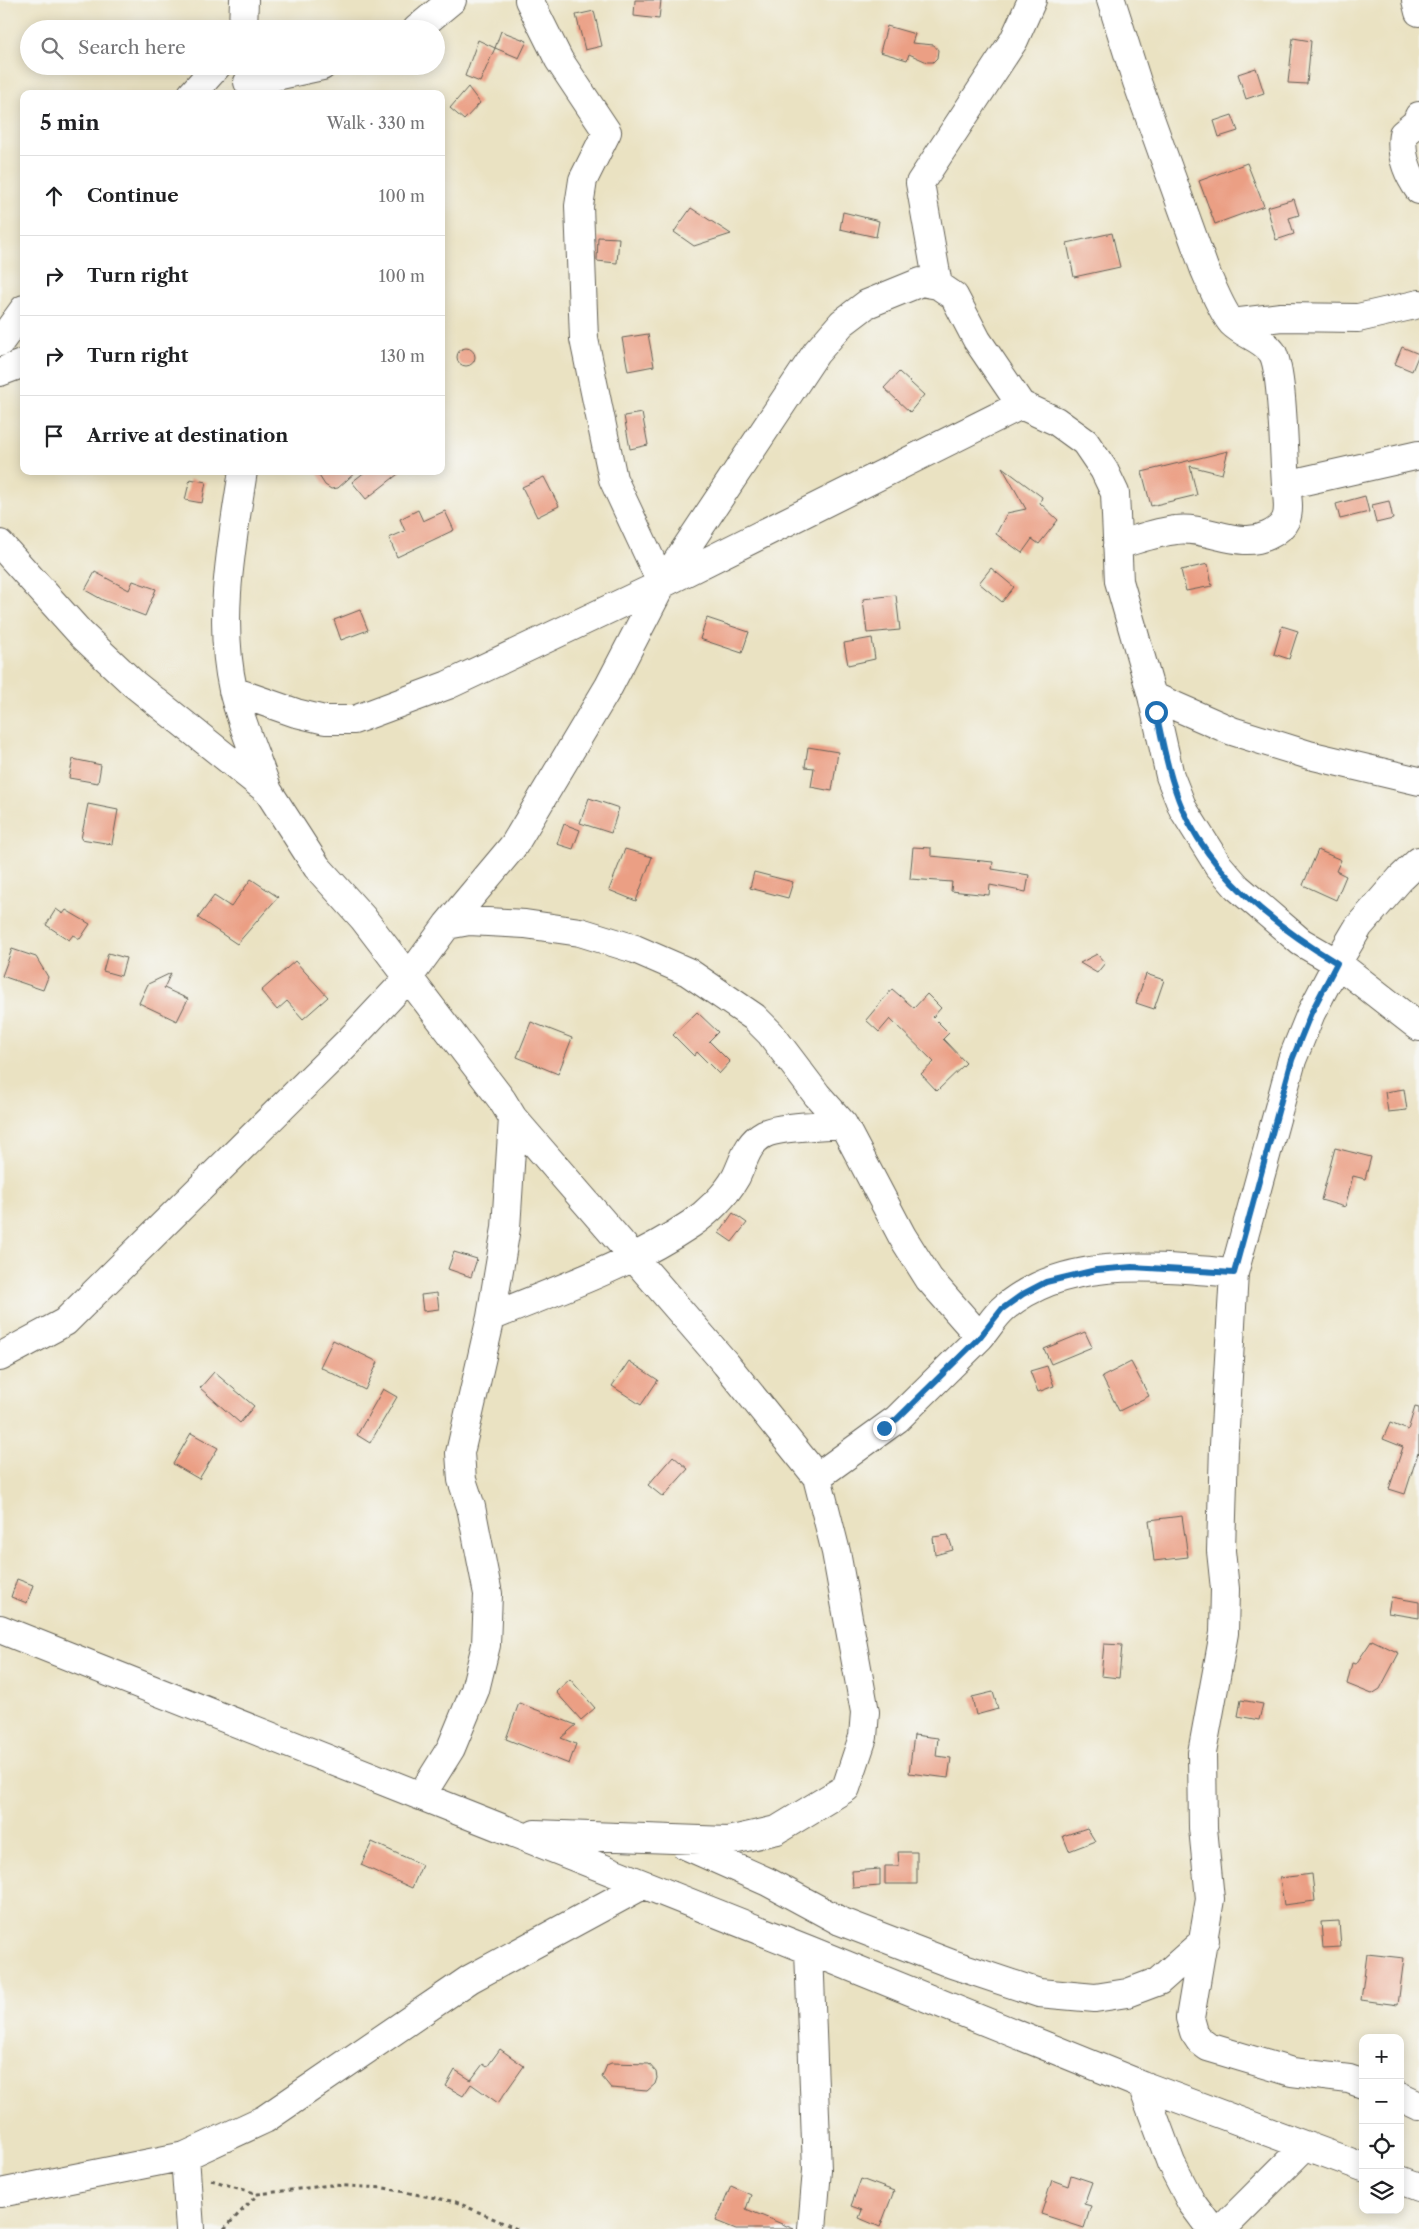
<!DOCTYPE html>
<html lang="en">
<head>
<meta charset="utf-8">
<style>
	body { margin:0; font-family:"Libre Caslon Text",serif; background:#f2f2f2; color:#202124 }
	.controls { position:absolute; right:15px; bottom:15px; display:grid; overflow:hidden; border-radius:10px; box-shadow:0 2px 12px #0003 }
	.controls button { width:45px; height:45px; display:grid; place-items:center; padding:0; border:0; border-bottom:1px solid #e0e0e0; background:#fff; color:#202124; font:25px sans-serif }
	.stop { position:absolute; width:15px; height:15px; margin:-11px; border:4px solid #1f6fb2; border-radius:50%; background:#fff }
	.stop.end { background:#1f6fb2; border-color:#fff; box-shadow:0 1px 5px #0008 }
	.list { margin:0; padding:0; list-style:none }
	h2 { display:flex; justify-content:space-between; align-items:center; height:65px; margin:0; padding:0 20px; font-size:21px }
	h2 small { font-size:16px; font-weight:400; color:#757577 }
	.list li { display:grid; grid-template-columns:32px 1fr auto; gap:15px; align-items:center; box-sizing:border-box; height:80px; padding:0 20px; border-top:1px solid #e0e0e0 }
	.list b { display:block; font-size:19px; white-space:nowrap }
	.list em { font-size:16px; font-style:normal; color:#757577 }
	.icon { flex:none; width:28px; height:28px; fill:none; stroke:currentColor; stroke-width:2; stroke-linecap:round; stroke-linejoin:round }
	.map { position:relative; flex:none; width:1419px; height:2229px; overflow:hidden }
	.search { position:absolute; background:#fff; box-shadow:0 2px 12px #0003; left:20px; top:20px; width:425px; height:55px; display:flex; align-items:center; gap:12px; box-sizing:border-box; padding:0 18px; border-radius:28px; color:#757577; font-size:19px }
	.panel { position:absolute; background:#fff; box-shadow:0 2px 12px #0003; left:20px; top:90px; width:425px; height:385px; border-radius:10px }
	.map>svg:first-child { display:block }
	.building { fill:#eb9f84 }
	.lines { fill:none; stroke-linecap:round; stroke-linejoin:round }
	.minor-casing { stroke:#646156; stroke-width:30 }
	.path { stroke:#646156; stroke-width:3; stroke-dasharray:4 4; stroke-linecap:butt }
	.minor { stroke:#fff; stroke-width:28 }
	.route { stroke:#1f6fb2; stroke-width:6 }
</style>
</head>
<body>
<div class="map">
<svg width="1419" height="2229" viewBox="0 0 1419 2229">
	<rect width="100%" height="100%" fill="#f6f6f2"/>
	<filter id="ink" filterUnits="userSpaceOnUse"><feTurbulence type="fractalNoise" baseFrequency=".02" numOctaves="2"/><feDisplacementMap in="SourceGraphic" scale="10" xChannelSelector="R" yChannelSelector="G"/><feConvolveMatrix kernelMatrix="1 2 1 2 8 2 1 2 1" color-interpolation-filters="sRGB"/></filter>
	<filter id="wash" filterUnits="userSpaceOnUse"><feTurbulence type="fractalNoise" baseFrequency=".0096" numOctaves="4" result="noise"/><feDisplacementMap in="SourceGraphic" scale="20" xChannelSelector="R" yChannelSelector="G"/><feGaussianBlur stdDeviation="1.12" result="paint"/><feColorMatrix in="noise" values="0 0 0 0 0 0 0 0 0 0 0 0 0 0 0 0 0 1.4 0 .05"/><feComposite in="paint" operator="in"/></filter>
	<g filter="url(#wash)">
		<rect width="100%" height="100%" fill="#eae2c2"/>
		<g id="blocks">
			<!-- building -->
			<path class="building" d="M635,0H661L659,19L634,16Z
				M594,11L602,46L585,50L576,15Z
				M887,26L915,34L912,43L934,45L938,50L937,58L933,62H927L909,54L907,60L880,52Z
				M501,31L527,41L519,58L495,48Z
				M1293,38L1311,41L1307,84L1288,83Z
				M478,40L495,48L480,82L465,76Z
				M1256,68L1264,93L1246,99L1238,74Z
				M468,87L480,103L464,120L450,108Z
				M1232,115L1238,131L1219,137L1214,121Z
				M1247,163L1264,206L1215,224L1199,181Z
				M1294,199L1299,215L1289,218L1294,234L1276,240L1267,207Z
				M691,208L731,234L694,246L674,232Z
				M843,212L879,221L876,237L840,229Z
				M1112,233L1120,267L1074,277L1067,243Z
				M598,237L619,238L617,263L597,261Z
				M648,334L654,366L628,371L622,338Z
				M1402,347L1419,354L1412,371L1395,364Z
				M457 357a9 9 0 1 1 18 0a9 9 0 1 1-18 0Z
				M899,372L924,395L910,412L884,388Z
				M642,413L648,445L630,449L624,416Z
				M1228,451L1222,474L1190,466L1197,495L1151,506L1142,472Z
				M1002,467L1042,497L1040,503L1058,520L1039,544L1032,539L1022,553L996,534L1007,513L1026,509Z
				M316,471H357L338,488L331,489L325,485Z
				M366,471H402L366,499L352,482Z
				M544,477L559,506L537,517L522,487Z
				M190,479L206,482L202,503L185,500Z
				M1365,496L1369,512L1340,519L1336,504Z
				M1389,501L1393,519L1376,523L1372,505Z
				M418,510L423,521L445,511L454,530L397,557L389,538L405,531L400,519Z
				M1208,564L1212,586L1186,591L1181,570Z
				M991,568L1014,587L1002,602L979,583Z
				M95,572L129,590L133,581L156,589L145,616L103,600L85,590Z
				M896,595L900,630L867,633L863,599Z
				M360,610L368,630L341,640L334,620Z
				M707,618L749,632L742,653L700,639Z
				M1282,626L1298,631L1289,659L1274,654Z
				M872,638L875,659L848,665L844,643Z
				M808,747L838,752L832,791L811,787L814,768L805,767Z
				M73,759L101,765L98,783L69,778Z
				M589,798L619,808L611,833L580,823Z
				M88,804L118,810L112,844L81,839Z
				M564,824L580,830L573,849L557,844Z
				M913,847L931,848V856L993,862L992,869L1029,875L1026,892L990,885L989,895L951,891L952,882L910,879Z
				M625,849L652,857L636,901L609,890Z
				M1318,850L1341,860L1336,871L1346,876L1336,900L1303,885Z
				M754,872L793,882L788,898L750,888Z
				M251,879L278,897L237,944L198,918L214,896L231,907Z
				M56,909L63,914L66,910L90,924L80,939L73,935L69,940L46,925Z
				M12,949L36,957L48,977L43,990L2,976Z
				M108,953L126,958L121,976L103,971Z
				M1097,954L1105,963L1097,973L1080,963Z
				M295,961L328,997L303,1019L287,1001L277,1010L261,991Z
				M171,973L164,988L188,999L177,1021L139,1003L148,984Z
				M1146,974L1164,980L1154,1009L1136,1003Z
				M892,989L914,1008L927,994L941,1008L933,1017L949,1033L943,1039L966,1063L937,1091L921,1074L934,1062L890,1019L879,1032L866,1020Z
				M697,1012L718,1032L709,1041L730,1062L719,1074L697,1052L694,1056L673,1035Z
				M531,1022L572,1038L558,1074L517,1057Z
				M1404,1089L1407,1110L1388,1112L1385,1092Z
				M1335,1148L1371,1157L1365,1179L1353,1176L1345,1207L1321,1200Z
				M733,1213L747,1223L732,1242L719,1233Z
				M454,1252L477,1259L471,1277L448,1269Z
				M437,1293L439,1309L423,1311L421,1295Z
				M1085,1332L1092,1347L1051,1364L1044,1349Z
				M333,1340L378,1362L365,1390L320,1367Z
				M629,1361L658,1380L641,1405L612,1386Z
				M1131,1362L1149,1396L1119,1411L1102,1377Z
				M1047,1366L1054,1386L1038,1392L1030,1371Z
				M214,1372L254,1406L240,1423L200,1388Z
				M383,1389L397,1397L370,1443L357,1435Z
				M1415,1407L1419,1408V1454L1418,1453L1405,1494L1389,1489L1403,1447L1383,1439L1390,1423L1408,1430Z
				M191,1433L218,1448L199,1479L173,1464Z
				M673,1456L688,1469L663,1497L648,1485Z
				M1182,1516L1188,1557L1154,1561L1149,1520Z
				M948,1535L953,1550L935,1555L933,1537Z
				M17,1579L33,1585L27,1603L11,1597Z
				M1391,1597L1419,1602V1618L1388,1613Z
				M1372,1640L1399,1653L1380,1689L1372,1694L1347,1684L1352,1663L1356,1664Z
				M1104,1644L1122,1645L1119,1678L1101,1676Z
				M570,1679L595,1708L581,1720L556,1692Z
				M993,1692L998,1709L976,1715L972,1697Z
				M1241,1700L1263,1704L1259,1720L1238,1716Z
				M519,1703L576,1725L561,1738L576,1744L569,1764L506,1739Z
				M914,1735L938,1738L936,1756L951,1758L948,1778L909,1773Z
				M1087,1828L1095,1841L1069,1851L1063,1836Z
				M372,1842L422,1865L412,1888L361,1865Z
				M898,1852H917V1884H885V1866H899Z
				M880,1869V1886L853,1888L852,1871Z
				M1312,1874L1315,1901L1284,1905L1280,1878Z
				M1339,1921L1341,1947L1323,1948L1321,1922Z
				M1367,1954L1404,1958L1398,2005L1361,2000Z
				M500,2049L524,2066L498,2103L471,2084L463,2096L446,2086L455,2070L471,2080L483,2064L487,2067Z
				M611,2063L649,2064L656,2072L657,2078L655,2084L647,2091L611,2088L602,2077L607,2065Z
				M1071,2175L1092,2182L1084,2204L1091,2206L1084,2228L1041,2214L1052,2180L1068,2186Z
				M861,2179L894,2191L880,2227L859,2218L862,2210L851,2206Z
				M731,2186L751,2195L746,2209L794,2229H736L716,2221Z"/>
		</g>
	</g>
	<g filter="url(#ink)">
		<use href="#blocks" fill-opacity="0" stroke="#646156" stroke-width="1"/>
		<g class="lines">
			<!-- minor casing -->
			<g class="minor-casing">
				<path id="minor" d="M529,0L559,60L607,132L583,180L579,206L584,339L613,479L662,584
					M1111,0L1137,82L1204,268C1210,282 1222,312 1232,323C1244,335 1262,338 1272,352C1283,369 1284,460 1286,485
					M1416,0L1419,12
					M243,29L244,0
					M417,29L452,0
					M248,82L322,66
					M192,94L217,66
					M1419,116L1416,123L1403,134C1400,154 1407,173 1419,190
					M938,285L920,183L1014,40L1032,0
					M1232,323L1281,317L1358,318L1419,304
					M0,342L24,309
					M0,372L24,363
					M243,471C232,543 217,618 233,690C240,721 257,759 268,791L317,867L363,918L502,1100L513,1118L726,1364L817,1477
					M0,544L82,635L134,684L268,791
					M1117,545C1136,540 1156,532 1176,530C1199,527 1221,539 1244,540C1259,541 1279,534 1286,519C1290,509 1287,496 1286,485L1419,455
					M233,691L296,713L325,720H354L448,685L662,584L1021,405
					M1152,696L1232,731L1309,755L1419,781
					M447,925L469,921L525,924L580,932L635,949L688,972L754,1017L770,1033L817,1095L843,1124L902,1236L929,1279L980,1337C988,1328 995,1315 1005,1307C1068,1255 1158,1267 1234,1273
					M491,1317C559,1289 630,1265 691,1224C707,1213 726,1195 736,1177C744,1161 747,1143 764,1134C780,1126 823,1126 843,1124
					M0,1357L65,1322L349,1041L409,977L447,925L514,845L609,686L662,584L816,353L842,323L867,304L921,282L938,285L954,296L977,340L1021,405L1056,421L1085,442L1104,470L1115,493L1119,581L1152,696L1170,776L1183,809L1218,865L1237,887L1301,942L1337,963L1419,1027
					M0,1629L809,1950L1142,2085L1363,2167
					M421,1796L451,1748L475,1690L486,1645L488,1594L471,1507L462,1480L460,1453L491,1317L506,1228L513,1118
					M535,1834L728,1841L777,1830L846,1788L863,1737L865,1712L836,1552L817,1477L897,1419L980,1337
					M685,1845L768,1882L840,1921L952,1964L1039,1993L1095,1998L1127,1993L1159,1981L1205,1940
					M809,1950L817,2170L812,2229
					M1363,2084L1349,2079L1292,2072L1208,2047L1200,2041L1194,2032L1190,2018L1210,1899L1203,1828L1202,1753L1224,1633L1225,1589L1221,1551L1224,1445L1234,1273L1292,1060L1311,1013L1337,963L1359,926L1400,879L1419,861
					M1142,2085L1171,2163L1191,2202L1211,2229
					M1400,2097L1419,2106
					M185,2156L190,2229
					M1400,2180L1419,2187
					M0,2193L185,2156L265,2119L470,1979L643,1885
					M1222,2229L1305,2146"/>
			</g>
			<!-- path -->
			<path class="path" d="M211,2180L258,2194L330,2185L384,2188L456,2202L517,2229
				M224,2229L258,2194"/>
			<!-- minor -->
			<use href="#minor" class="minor"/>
		</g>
	</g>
	<g class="lines" filter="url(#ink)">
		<!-- route -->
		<path class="route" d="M884,1428L897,1419L980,1337L1002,1309L1023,1294L1046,1282L1096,1270L1132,1267L1234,1273L1292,1060L1311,1013L1337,963C1275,926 1211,875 1182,808C1169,777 1163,744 1156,712"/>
	</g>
</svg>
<div class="controls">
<button>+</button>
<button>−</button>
<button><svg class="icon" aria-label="locate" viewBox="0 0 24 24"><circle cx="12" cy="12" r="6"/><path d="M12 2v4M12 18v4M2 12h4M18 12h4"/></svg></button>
<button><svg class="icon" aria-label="layers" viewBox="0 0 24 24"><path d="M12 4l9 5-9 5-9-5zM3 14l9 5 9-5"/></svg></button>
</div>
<div class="stop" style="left:1156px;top:712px"></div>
<div class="stop end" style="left:884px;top:1428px"></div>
<div class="search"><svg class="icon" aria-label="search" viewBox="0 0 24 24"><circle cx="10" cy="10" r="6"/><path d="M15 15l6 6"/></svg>Search here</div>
<section class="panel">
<h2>5 min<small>Walk · 330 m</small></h2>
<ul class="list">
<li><svg class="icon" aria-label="ahead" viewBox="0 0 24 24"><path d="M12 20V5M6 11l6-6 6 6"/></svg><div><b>Continue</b></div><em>100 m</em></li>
<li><svg class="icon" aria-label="right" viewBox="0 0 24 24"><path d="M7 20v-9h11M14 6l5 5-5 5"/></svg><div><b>Turn right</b></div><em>100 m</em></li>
<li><svg class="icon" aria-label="right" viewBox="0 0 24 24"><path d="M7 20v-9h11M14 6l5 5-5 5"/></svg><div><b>Turn right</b></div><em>130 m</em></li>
<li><svg class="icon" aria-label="arrive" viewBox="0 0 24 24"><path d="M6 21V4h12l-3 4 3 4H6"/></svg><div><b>Arrive at destination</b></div></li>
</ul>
</section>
</div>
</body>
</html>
